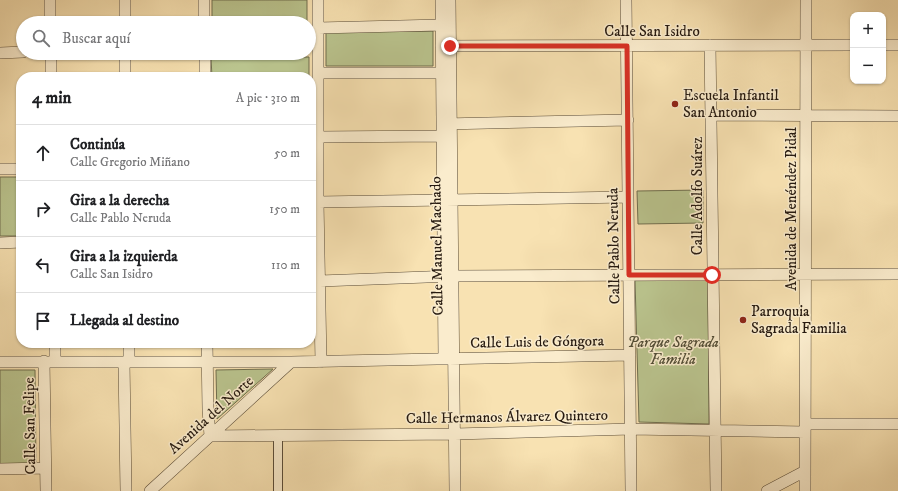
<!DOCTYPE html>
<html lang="es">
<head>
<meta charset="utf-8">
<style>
	body { margin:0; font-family:"IM FELL DW Pica",serif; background:#f6f6f6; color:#202124 }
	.controls { position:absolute; right:12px; top:12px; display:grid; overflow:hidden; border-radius:8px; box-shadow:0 1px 3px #0004 }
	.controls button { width:36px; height:36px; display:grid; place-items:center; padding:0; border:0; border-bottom:1px solid #e0e0e0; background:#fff; color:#202124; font:20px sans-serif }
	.stop { position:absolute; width:12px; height:12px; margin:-9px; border:3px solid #d93025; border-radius:50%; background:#fff }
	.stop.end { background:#d93025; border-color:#fff; box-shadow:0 1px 4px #0008 }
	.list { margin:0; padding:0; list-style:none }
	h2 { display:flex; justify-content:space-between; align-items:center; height:52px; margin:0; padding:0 16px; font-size:17px }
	h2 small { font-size:13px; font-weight:400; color:#757577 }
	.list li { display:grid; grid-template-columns:26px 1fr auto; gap:12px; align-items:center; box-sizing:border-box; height:56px; padding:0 16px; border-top:1px solid #e0e0e0 }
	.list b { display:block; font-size:15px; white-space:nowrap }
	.list p { margin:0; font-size:13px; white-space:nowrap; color:#757577 }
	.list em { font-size:13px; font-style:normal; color:#757577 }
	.icon { flex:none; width:22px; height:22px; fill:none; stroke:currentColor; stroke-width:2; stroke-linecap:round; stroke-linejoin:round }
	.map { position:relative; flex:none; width:898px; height:491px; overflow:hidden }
	.search { position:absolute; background:#fff; box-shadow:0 1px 3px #0004; left:16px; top:16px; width:300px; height:44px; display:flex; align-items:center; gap:10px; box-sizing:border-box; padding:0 14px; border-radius:22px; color:#757577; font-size:15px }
	.panel { position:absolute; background:#fff; box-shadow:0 1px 3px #0004; left:16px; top:72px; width:300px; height:276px; border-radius:16px }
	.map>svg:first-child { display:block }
	.green { fill:#bac48e; stroke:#706f4f }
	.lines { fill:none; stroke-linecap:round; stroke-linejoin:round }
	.pedestrian-casing { stroke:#5a4c38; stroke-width:10 }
	.minor-casing { stroke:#5a4c38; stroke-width:12 }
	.pedestrian { stroke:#faeccd; stroke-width:8 }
	.minor { stroke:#faeccd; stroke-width:11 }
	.route { stroke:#d93025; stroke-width:5 }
	.poi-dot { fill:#8f2418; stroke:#faeccd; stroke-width:1.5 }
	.labels { text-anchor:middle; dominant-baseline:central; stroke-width:3; stroke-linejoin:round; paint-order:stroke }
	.street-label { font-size:15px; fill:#261a10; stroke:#faeccd }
	.poi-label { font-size:15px; fill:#261a10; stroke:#faeccd; text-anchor:start }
	.park-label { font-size:15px; font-style:italic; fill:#524d36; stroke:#faeccd }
</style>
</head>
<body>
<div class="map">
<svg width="898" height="491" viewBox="0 0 898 491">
	<rect width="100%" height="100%" fill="#f8e2b2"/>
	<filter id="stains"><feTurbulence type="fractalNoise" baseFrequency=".005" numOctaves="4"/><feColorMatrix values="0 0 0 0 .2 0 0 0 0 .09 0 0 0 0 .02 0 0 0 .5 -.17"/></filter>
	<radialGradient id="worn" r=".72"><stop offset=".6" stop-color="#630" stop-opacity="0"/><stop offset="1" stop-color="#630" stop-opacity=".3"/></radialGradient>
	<!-- green -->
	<path class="green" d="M212,0H307V23H212Z
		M433,31V66H326V32Z
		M309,57V77H212L211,58Z
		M0,177H21V236H0Z
		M703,190V223L638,224L637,191Z
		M708,279L709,424L639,422L635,280Z
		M273,369L217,419L216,370Z
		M0,370H35L36,464L0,465Z"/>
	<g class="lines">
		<!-- pedestrian casing -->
		<g class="pedestrian-casing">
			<path id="pedestrian" d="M278,491V436"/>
		</g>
		<!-- minor casing -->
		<g class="minor-casing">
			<path id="minor" d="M50,0V23
				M125,0V23
				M204,0V23
				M318,0V202L321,362
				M441,0L444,359
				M450,0L455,491
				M626,0L631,491
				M318,28L441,25
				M710,45L716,491
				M883,45H898
				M441,46L853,45
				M0,53L23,52
				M51,53V77
				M125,53V77
				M205,53V77
				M318,73H441
				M711,115L898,116
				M444,124L628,120
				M318,137L442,136
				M0,169H21
				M318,202L628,197
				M0,243L21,242
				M320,281L453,276L898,274
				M55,343V361
				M129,343V362
				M207,343L208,409L210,436L455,434L631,429L805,432
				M44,361L46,491
				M0,362H291L630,355
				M124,362L126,491
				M805,424H898
				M0,469L45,468
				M150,491L291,362
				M767,491L805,471
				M805,491L806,0"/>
		</g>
		<!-- pedestrian -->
		<use href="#pedestrian" class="pedestrian"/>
		<!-- minor -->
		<use href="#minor" class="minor"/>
	</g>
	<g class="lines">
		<!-- route -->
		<path class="route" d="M450,46H627L629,275H712"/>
	</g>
	<!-- markers -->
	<g class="poi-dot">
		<circle cx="675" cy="104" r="4"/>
		<circle cx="743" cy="320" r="4"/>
	</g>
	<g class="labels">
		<!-- street labels -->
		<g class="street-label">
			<text x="652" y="31">Calle San Isidro</text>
			<text transform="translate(697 196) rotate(-90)">Calle Adolfo Suárez</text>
			<text transform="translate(791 209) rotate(-90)">Avenida de Menéndez Pidal</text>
			<text transform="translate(437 246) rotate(-91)">Calle Manuel Machado</text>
			<text transform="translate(614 246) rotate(-91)">Calle Pablo Neruda</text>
			<text transform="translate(537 342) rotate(-1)">Calle Luis de Góngora</text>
			<text transform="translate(211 415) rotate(-42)">Avenida del Norte</text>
			<text transform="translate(507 417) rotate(-1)">Calle Hermanos Álvarez Quintero</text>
			<text transform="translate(30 426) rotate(-91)">Calle San Felipe</text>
		</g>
		<!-- poi labels -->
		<g class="poi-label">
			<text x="683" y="95">Escuela Infantil<tspan x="683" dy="17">San Antonio</tspan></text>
			<text x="751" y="311">Parroquia<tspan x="751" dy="17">Sagrada Familia</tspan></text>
		</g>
		<!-- park labels -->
		<g class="park-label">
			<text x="673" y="342">Parque Sagrada<tspan x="673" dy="17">Familia</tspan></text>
		</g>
	</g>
	<rect width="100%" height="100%" filter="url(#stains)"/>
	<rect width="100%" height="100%" fill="url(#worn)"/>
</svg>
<div class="controls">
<button>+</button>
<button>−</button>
</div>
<div class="stop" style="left:712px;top:275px"></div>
<div class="stop end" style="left:450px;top:46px"></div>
<div class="search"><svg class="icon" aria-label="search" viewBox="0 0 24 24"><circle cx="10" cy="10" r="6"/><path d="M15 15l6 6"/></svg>Buscar aquí</div>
<section class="panel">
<h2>4 min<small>A pie · 310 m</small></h2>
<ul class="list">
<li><svg class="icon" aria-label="ahead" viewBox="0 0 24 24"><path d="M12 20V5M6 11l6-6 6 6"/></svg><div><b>Continúa</b><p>Calle Gregorio Miñano</p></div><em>50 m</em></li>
<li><svg class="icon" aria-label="right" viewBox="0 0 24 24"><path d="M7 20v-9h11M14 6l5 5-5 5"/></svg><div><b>Gira a la derecha</b><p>Calle Pablo Neruda</p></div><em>150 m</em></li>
<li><svg class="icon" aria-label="left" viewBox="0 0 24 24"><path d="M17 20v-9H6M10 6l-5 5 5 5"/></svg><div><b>Gira a la izquierda</b><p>Calle San Isidro</p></div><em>110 m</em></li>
<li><svg class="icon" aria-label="arrive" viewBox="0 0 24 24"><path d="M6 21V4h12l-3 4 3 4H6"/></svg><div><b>Llegada al destino</b></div></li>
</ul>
</section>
</div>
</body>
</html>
